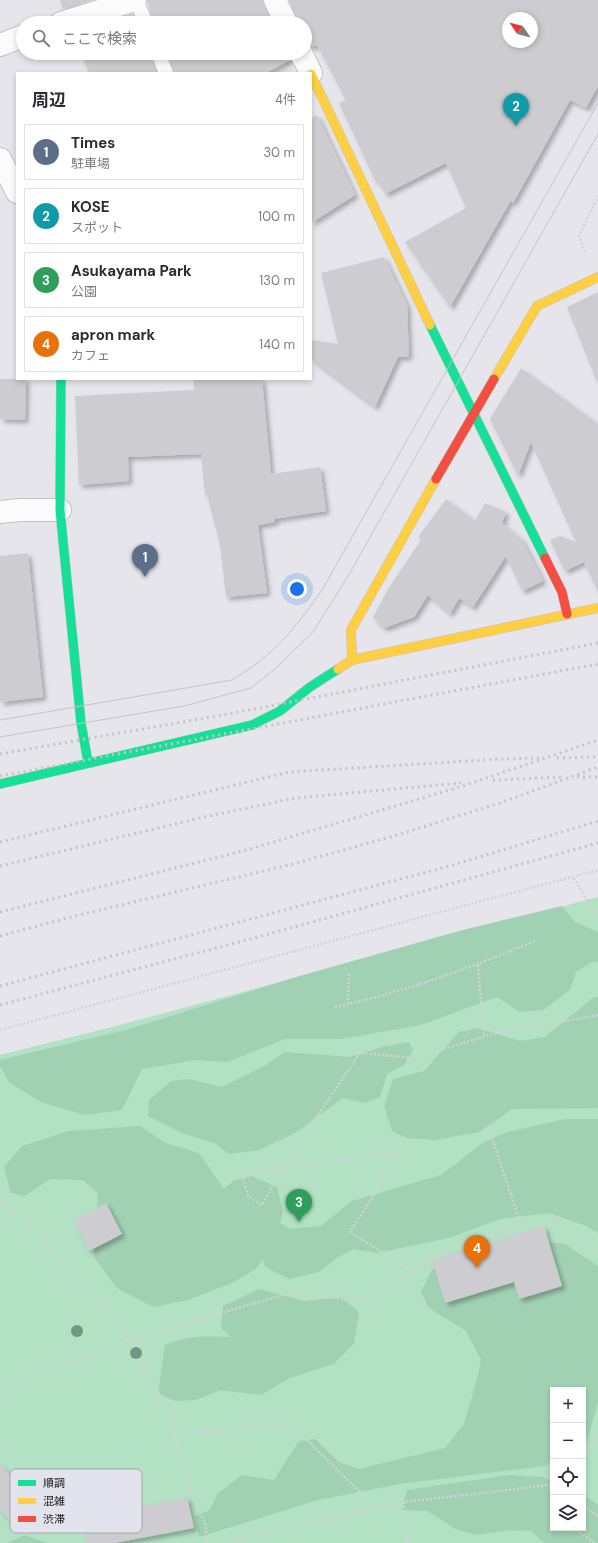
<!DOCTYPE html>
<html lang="ja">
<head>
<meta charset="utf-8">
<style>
	body { margin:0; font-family:"DM Sans","Noto Sans JP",sans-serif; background:#f7f7f7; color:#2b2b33 }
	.controls { position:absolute; right:12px; bottom:12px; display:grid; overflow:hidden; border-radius:0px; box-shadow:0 2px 6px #0003 }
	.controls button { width:36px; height:36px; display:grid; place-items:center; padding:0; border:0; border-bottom:1px solid #e1e1e2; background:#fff; color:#2b2b33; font:20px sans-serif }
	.compass { position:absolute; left:502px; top:12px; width:36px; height:36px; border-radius:50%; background:#fff; box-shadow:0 2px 6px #0003; rotate:305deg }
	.you { position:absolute; left:297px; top:589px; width:14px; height:14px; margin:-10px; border:3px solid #fff; border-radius:50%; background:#1a73e8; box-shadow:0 0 0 6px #1a73e833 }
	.badge { display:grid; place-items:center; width:26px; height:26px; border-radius:50%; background:#ea580c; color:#fff; font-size:13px; font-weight:700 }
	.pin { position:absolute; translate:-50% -33px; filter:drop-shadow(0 1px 2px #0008) }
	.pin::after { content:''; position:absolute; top:21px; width:14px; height:12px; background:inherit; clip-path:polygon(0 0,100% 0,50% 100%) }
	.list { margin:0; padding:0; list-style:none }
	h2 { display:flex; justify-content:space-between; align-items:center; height:52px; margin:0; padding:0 16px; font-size:17px }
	h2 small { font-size:13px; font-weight:400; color:#7c7c81 }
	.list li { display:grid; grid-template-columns:26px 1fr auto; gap:12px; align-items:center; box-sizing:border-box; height:56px; margin:0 8px 8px; padding:0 8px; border:1px solid #e1e1e2; border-radius:0px }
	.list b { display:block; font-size:15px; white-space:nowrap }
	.list p { margin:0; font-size:13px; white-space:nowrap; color:#7c7c81 }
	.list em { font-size:13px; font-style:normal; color:#7c7c81 }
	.icon { flex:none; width:22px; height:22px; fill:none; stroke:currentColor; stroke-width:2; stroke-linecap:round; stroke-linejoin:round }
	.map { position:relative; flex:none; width:598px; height:1543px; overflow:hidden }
	.search { position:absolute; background:#fff; box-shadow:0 2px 6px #0003; left:16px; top:16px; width:296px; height:44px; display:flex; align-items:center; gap:10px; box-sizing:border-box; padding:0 14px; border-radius:22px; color:#7c7c81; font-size:15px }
	.panel { position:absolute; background:#fff; box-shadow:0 2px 6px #0003; left:16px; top:72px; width:296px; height:308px; border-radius:0px }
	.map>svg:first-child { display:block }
	.green { fill:#b2e1c3; fill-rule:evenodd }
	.forest { fill:#a1d1b3 }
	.building { fill:#ccccd1; fill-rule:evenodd; filter:url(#shadow) }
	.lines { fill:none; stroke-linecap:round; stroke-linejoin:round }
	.lane-casing { stroke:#c2c2c6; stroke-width:16 }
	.street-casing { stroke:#c2c2c6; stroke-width:24 }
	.fast-casing { stroke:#c2c2c6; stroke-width:10 }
	.slow-casing { stroke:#c2c2c6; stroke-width:10 }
	.jam-casing { stroke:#c2c2c6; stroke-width:10 }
	.path { stroke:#d3d3d4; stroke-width:2.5; stroke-dasharray:2 2; stroke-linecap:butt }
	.lane { stroke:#fbfbfc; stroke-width:14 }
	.street { stroke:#fbfbfc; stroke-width:22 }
	.fast { stroke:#16e098; stroke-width:9 }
	.slow { stroke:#ffcf43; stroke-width:9 }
	.jam { stroke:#f24e42; stroke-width:9 }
	.tram { stroke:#c4c4c5; stroke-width:1 }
	.rail { stroke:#c4c4c5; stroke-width:3; stroke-dasharray:2 4; stroke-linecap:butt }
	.tree { fill:#739684 }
	.key { fill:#e3e3ed; stroke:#a6a6ad; stroke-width:1 }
	.key-label { font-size:11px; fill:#161619 }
</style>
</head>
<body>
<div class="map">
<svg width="598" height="1543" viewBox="0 0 598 1543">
	<defs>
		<filter id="shadow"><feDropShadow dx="3.5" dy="3.5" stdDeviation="2" flood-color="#0004"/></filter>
	</defs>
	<rect width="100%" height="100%" fill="#e5e5eb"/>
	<!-- green -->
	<path class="green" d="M598,897V1543H0V1055L116,1026ZM553,1390H583V1528H553Z"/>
	<!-- forest -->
	<path class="forest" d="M562,906L575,922L598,932V962H592L576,972L570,990L543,1010L519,1012L497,997L421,1025L341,1039H285L228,1062L195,1060L142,1069L122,1110L85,1115L41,1102L9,1082L0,1066V1060L126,1030L296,977L459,931Z
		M594,997H598V1108L512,1109L479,1132L436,1140L407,1138L392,1131L384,1106L393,1079L424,1071L459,1032L478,1028L520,1041L545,1037Z
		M409,1042L413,1050L404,1065L387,1074L380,1097L366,1103L343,1098L295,1133L259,1150L229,1154L215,1143L184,1134L148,1116L149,1100L171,1081L189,1079L221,1087L261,1068L285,1052L350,1057L382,1047Z
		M565,1119H598V1233L586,1226L549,1213L500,1219L449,1238L377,1253L353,1249L337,1258L319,1272L289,1279L265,1267L263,1259L256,1269L232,1283L188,1300L153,1307L117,1288L94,1257L98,1194L83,1180L50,1179L25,1196L11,1193L4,1167L22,1146L69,1131L140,1126L166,1143L199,1153L224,1189L233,1181L252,1176L277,1187L283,1211L280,1223L290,1229L321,1226L352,1201L441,1175L484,1142L508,1132Z
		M523,1240L565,1244L598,1266V1402L587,1442L583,1444V1390H553V1461L545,1466L399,1484L318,1500L199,1537L195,1516L210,1510L217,1494L242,1475L274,1480L299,1441L315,1439L339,1462L359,1469L445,1448L464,1424L477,1379L481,1360L466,1331L429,1308L421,1292L432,1269L456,1256Z
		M259,1289L305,1301L341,1297L359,1312L354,1343L334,1364L290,1378L261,1395L220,1390L196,1400L175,1401L158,1394L165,1345C186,1335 208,1336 231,1337L221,1328L223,1306Z
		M509,1475L543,1477L553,1482V1528H583V1495L598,1505V1543H544L531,1531L510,1530L476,1535L456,1529L427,1511L402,1510L407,1490Z
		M25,1535L47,1543H7Z"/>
	<!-- building -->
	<path class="building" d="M60,0H93L63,9Z
		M147,0H263L272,23H154Z
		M289,0H598V86L586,108L570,100L513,203L511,200L450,307L405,242L466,208L446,163L385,194L378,180L376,182L339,103L346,100L317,45L312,47L305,42V23H298ZM508,18H532V42H508Z
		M133,14L137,23H103Z
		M81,53H150L157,73H89Z
		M167,53H289L290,60L266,73H174Z
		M317,115L355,195L311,223V118Z
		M384,257L407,305L409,357H398L375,407L311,359V340L338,344L321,273Z
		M598,292V381L597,382L567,307Z
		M521,368L598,424V592L584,562L565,571L550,540L560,536L576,542L531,442L518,476L490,419Z
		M0,379H26L25,420L0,419Z
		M193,379H262L271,474L320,467L326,511L274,519L275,522L258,525L267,593L226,597L220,545L207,495H205L201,454L128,457L129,481L79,485L75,396L194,390Z
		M446,499L475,521L485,503L506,512L502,523L522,540L543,581L522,591L506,556L473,607L459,598L450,614L428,595L414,617L384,628L373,617L388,589L421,540L418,537Z
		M28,553L43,697L0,702V556Z
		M106,1203L122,1234L89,1251L74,1220Z
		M544,1226L562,1286L519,1299L514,1282L445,1303L432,1260Z
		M0,1464L34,1502L11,1522L0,1509Z
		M187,1497L194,1528L114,1543H86L82,1519Z"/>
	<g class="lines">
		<!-- lane casing -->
		<g class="lane-casing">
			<path id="lane" d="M136,0L146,23
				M158,53L166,73"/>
		</g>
		<!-- street casing -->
		<g class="street-casing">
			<path id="street" d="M275,0L286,23
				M61,23L135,0
				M0,45L23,36
				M301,53L311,73
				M0,159L17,192
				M0,512L20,510H60"/>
		</g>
		<!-- fast casing -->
		<g class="fast-casing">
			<path id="fast" d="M430,325L545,558
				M61,379L60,510L81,723L88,762
				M0,784L252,725L280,711L310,687L338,669"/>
		</g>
		<!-- slow casing -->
		<g class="slow-casing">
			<path id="slow" d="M311,74L430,325
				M494,379L537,306L598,277
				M352,660L351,630L436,479
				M338,669L352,660L598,608"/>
		</g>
		<!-- jam casing -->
		<g class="jam-casing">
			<path id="jam" d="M436,479L494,379
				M545,558L562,592L567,614"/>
		</g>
		<!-- path -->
		<path class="path" d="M585,252L579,236L598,196
			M574,878L598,920
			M478,965L484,1036
			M348,1004L349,974
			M335,1007C404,992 470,968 535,941
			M0,1030L598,870
			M490,1132L522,1228
			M283,1167L262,1205L248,1196L242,1173Z
			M0,1200L38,1234L130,1339L287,1294L373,1301L412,1271L458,1243L554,1221L598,1253
			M412,1271L350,1232L402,1152L283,1167L360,1053L415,1058L496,1033L598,1015
			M0,1390L130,1339L169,1413L187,1486L205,1523L207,1543
			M174,1434L291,1424L375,1507
			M583,1453L597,1440L598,1436
			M550,1485L553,1495
			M404,1502L407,1543
			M583,1506L598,1516
			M573,1528L595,1543
			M227,1543L241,1537L404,1502L550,1485L553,1483
			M239,1543L241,1537"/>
		<!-- lane -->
		<use href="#lane" class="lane"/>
		<!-- street -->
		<use href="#street" class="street"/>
		<!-- fast -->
		<use href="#fast" class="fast"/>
		<!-- slow -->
		<use href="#slow" class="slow"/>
		<!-- jam -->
		<use href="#jam" class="jam"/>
		<!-- tram -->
		<path class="tram" d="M0,720L232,680C275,654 293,631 322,590L598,103
			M0,737L184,706L251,688L277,667L313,632L347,578L598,134"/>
		<!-- rail -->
		<path class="rail" d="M0,754L228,714L598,643
			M557,758L598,757
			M0,776L598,664
			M577,777H598
			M493,780L563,777
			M0,842L289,772L501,759L539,758
			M0,866L204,817L295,798L461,783
			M0,912L243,851L463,786L598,740
			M0,936L75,916L293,864L394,836L500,803L598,767
			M0,986L453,865L598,821
			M0,1005L258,937L598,843"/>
	</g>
	<!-- trees -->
	<g class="tree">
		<circle cx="77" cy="1331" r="6"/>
		<circle cx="136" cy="1353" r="6"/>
	</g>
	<!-- legend -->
	<rect x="10" y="1469" width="132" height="64" rx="6" class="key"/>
	<rect x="18" y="1480" width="18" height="6" fill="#16e098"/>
	<rect x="18" y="1498" width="18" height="6" fill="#ffcf43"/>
	<rect x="18" y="1516" width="18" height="6" fill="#f24e42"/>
	<g class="key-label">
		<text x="43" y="1487">順調</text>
		<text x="43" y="1505">混雑</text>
		<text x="43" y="1523">渋滞</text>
	</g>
</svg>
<div class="controls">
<button>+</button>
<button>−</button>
<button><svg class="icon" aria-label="locate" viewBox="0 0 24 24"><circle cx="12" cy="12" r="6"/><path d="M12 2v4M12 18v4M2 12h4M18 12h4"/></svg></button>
<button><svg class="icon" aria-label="layers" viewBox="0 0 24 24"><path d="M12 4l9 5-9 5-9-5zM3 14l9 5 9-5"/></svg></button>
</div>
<svg class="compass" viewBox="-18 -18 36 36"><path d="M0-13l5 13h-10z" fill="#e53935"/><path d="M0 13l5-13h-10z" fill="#7c7c81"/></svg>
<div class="you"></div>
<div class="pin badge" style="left:145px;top:577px;background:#5c6f8a">1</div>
<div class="pin badge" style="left:516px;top:126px;background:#0f9aa8">2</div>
<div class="pin badge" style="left:299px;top:1222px;background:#2e9e5b">3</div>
<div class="pin badge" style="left:477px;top:1268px;background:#e8710a">4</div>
<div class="search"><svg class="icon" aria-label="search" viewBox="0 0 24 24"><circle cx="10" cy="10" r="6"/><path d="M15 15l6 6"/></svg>ここで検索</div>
<section class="panel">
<h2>周辺<small>4件</small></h2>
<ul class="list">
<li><span class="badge" style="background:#5c6f8a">1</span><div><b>Times</b><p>駐車場</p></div><em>30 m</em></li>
<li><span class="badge" style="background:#0f9aa8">2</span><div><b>KOSE</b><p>スポット</p></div><em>100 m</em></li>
<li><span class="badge" style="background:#2e9e5b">3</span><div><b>Asukayama Park</b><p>公園</p></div><em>130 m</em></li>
<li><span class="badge" style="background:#e8710a">4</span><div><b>apron mark</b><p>カフェ</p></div><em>140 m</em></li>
</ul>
</section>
</div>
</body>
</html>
